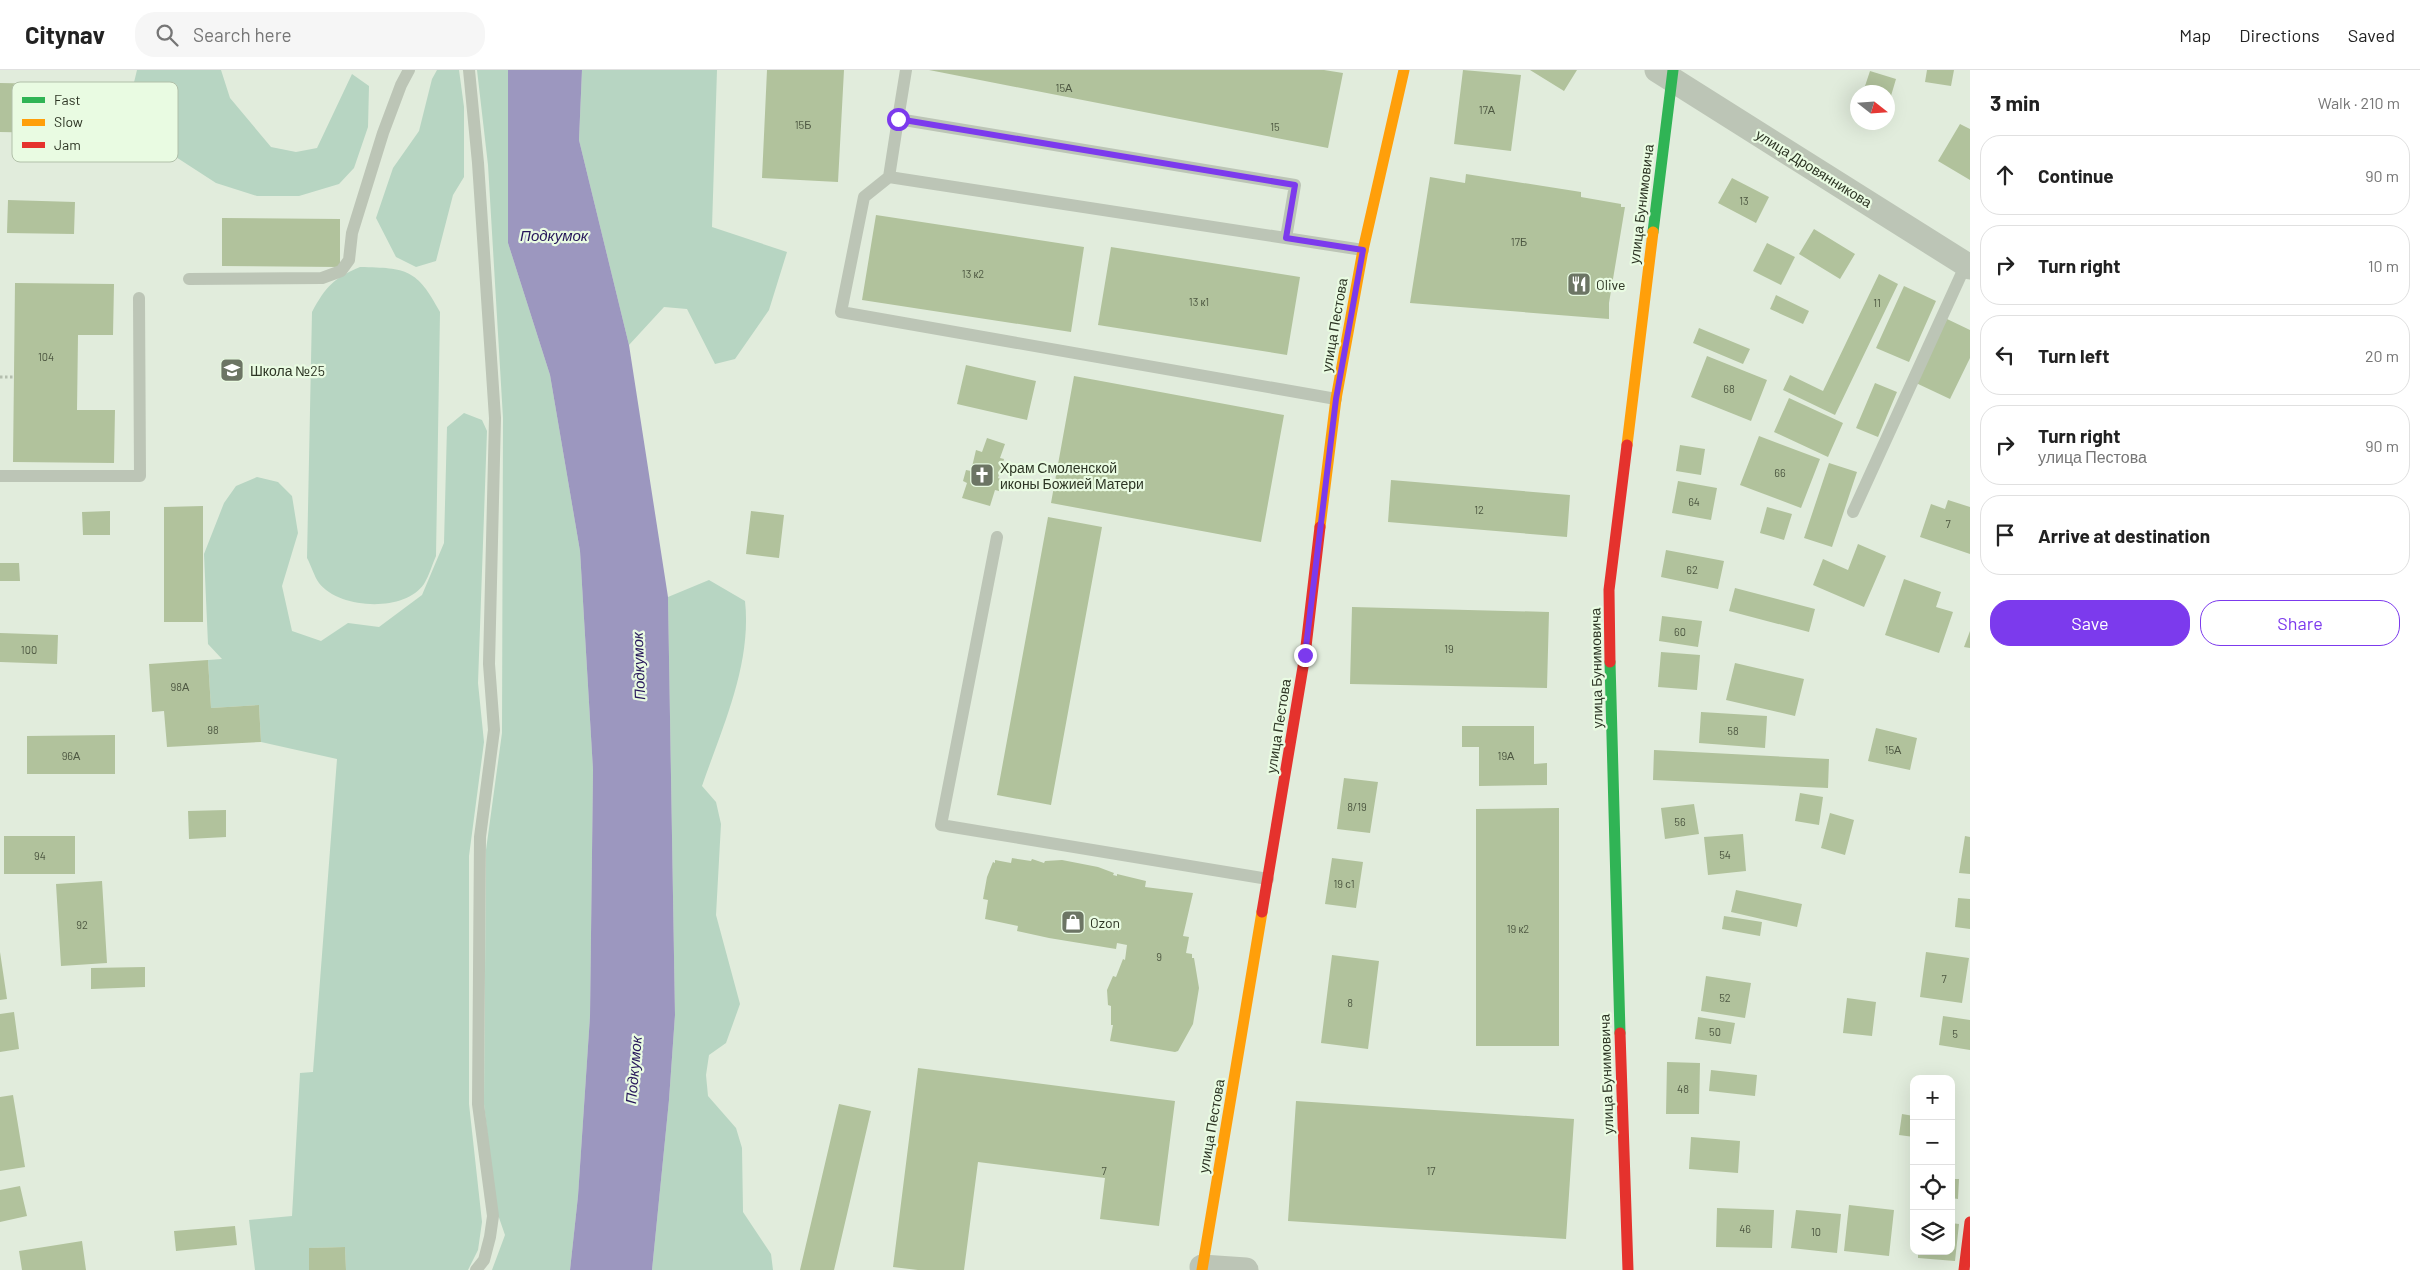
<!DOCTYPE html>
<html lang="en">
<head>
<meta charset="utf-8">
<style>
	body { margin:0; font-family:Barlow,sans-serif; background:#f6f6f6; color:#222 }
	.controls { position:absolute; right:15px; bottom:15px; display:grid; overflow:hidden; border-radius:10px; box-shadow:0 5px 20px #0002 }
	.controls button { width:45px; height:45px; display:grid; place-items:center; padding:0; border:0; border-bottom:1px solid #e0e0e0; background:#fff; color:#222; font:25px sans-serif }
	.compass { position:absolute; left:1850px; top:15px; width:45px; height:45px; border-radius:50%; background:#fff; box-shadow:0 5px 20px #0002; rotate:107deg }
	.stop { position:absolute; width:15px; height:15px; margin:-11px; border:4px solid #7c3aed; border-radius:50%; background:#fff }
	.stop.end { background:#7c3aed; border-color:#fff; box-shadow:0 1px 5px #0008 }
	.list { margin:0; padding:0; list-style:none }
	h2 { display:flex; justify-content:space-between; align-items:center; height:65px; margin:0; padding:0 20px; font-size:21px }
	h2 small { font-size:16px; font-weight:400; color:#767676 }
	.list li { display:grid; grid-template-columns:32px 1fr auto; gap:15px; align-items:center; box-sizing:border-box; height:80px; margin:0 10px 10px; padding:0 10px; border:1px solid #e0e0e0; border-radius:20px }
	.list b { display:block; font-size:19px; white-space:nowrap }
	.list p { margin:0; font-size:16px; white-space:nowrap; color:#767676 }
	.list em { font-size:16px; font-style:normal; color:#767676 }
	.actions { display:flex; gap:10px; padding:15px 20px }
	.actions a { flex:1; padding:11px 0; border:1px solid #7c3aed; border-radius:20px; text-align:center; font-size:18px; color:#7c3aed }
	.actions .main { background:#7c3aed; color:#fff }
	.icon { flex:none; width:28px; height:28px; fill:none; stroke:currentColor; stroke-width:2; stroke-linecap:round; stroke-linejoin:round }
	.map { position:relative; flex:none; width:1970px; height:1200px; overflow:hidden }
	header { display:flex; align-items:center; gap:30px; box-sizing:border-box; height:70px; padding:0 25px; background:#fff; border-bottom:1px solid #e0e0e0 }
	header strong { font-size:24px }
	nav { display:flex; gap:28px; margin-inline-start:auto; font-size:18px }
	.search { width:350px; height:45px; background:#f6f6f6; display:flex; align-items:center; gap:12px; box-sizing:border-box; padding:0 18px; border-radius:20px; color:#767676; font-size:19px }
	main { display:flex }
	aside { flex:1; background:#fff }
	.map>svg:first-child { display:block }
	.green { fill:#b7d5c2 }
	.water { fill:#9c97bf }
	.building { fill:#b1c29c }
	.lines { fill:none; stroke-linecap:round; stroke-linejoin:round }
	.path { stroke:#b4beae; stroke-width:3; stroke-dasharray:2.5 2.5; stroke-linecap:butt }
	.lane { stroke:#bcc5b6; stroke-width:12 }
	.street { stroke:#bcc5b6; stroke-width:25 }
	.fast { stroke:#30b455; stroke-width:11 }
	.slow { stroke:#ff9f0a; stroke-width:11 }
	.jam { stroke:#e5322d; stroke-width:11 }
	.route { stroke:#7c3aed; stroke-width:6 }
	.labels { text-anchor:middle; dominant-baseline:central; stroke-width:4.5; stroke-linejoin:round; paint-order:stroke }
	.number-label { font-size:11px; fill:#4e5842 }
	.street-label { font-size:14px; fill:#2d3524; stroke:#e9fbe2 }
	.poi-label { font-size:14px; fill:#2d3524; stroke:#e9fbe2; text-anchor:start }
	.water-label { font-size:15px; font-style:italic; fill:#26165a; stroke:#e9fbe2 }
	.key { fill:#e9fbe2; stroke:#b1c0a9; stroke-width:1 }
	.key-label { font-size:14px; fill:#2d3524 }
</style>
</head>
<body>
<header>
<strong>Citynav</strong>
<div class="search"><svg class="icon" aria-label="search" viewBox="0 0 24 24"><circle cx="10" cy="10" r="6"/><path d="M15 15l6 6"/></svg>Search here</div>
<nav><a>Map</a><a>Directions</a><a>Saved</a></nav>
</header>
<main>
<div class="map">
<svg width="1970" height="1200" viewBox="0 0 1970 1200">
	<rect width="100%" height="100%" fill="#e1ecdc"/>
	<!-- green -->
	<path class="green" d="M137,0H221L230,28L271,77L296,82L317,78L352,4L369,16L368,57L354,98L339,114L299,126H257L216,113L145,67L133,51L130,29Z
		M437,0H459L464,37V107L453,125L436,191L416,197L396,187L376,148L393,98L419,61L432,9Z
		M477,0H508V173L550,305L580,481L593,700L590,946L578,1126L570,1200H492L505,1165L496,1139L484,1034L486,780L502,663L503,348L488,95Z
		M582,0H717L712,157L787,182L769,240L735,289L715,294L687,239L664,237L629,275L579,70Z
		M360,197C407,198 417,199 440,242L436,486C432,495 429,506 424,514C404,543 339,539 319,513C314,506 311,495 307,488L312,242C326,216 334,208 360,197Z
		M464,343L482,350L487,361L478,613L484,672L469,786V1034L482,1152L478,1180L468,1200H346L345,1177L310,1178L309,1200H255L249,1150L292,1146L300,1003L313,1002L337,689L261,672L259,635L211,638L208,590L222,589L208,574L204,484L224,433L236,416L257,407L278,412L292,426L298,463L282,516L292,561L321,571L348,553L379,557L422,525L444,473L447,357Z
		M709,510L745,531C752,594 722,658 702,716L716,732L721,754L716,845L740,934L726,973L709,985L706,1005L708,1026L736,1058L742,1078L743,1142L771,1184L773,1200H652L669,1030L675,945L668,527Z"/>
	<!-- water -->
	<path class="water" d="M508,0H582L579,70L629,275L668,527L675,945L669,1030L652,1200H570L578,1126L590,946L593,700L580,481L550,305L508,173Z"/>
	<!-- building -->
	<path class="building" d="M767,0H844L838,112L762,108Z
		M929,0H1324L1343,3L1328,78Z
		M1463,0L1521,5L1511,81L1454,74Z
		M1530,0H1577L1564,21Z
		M1927,0H1954L1951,16L1925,12Z
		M1870,1L1896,9L1888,36V22H1863Z
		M0,13L105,15V64L0,62Z
		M1960,54L1970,59V110L1938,91Z
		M1466,104L1581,122V127L1621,134V137H1625L1609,233V249L1410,233L1430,107L1465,113Z
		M1732,108L1769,127L1756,153L1718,133Z
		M8,130L75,132L74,164L7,163Z
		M876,145L1084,177L1071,262L862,230Z
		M222,148L340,149V197L222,196Z
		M1814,159L1855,184L1840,209L1799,184Z
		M1767,173L1795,187L1781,215L1753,201Z
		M1111,177L1300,207L1287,285L1098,255Z
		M1879,204L1898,214L1835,345L1783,320L1790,305L1823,321Z
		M15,213L114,214L113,265H78L77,340H115L114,393L13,392Z
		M1904,216L1936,231L1909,292L1876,278Z
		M1776,225L1809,241L1803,254L1770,239Z
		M1947,249L1970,260V288L1950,329L1916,313Z
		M1699,258L1750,279L1743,294L1693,273Z
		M1707,286L1767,310L1751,351L1691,327Z
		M966,295L1036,311L1027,350L957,334Z
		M1074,306L1284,345L1261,472L1051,433Z
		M1875,313L1897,322L1878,367L1856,358Z
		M1789,328L1843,353L1828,387L1774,362Z
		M1759,366L1820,389L1801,438L1740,415Z
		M987,368L1005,374L1000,388L1004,389L998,408L1003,410L999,421L995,420L990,436L962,428L967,413L963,411L966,400L971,401L976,380L982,382Z
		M1680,375L1705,379L1701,405L1676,401Z
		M1829,393L1857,402L1832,477L1804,468Z
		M1391,410L1570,425L1567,467L1388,452Z
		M1678,411L1717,418L1711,450L1672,443Z
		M1948,430L1970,437V484L1920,467L1931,434L1945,439Z
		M203,436V552H164V437Z
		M1767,437L1792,444L1784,470L1760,463Z
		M110,441V465H83L82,442Z
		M751,441L784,445L779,488L746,484Z
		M1048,447L1102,457L1051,735L997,725Z
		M1858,474L1886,486L1864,537L1813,515L1823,489L1848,500Z
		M1666,480L1724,491L1718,519L1661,507Z
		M0,493H19L20,511H0Z
		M1904,509L1941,522L1936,537L1953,542L1939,583L1885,565Z
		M1735,518L1815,539L1809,562L1729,541Z
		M1352,537L1549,542L1547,618L1350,614Z
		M1662,546L1702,551L1698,577L1659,571Z
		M1970,561V578L1964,577Z
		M0,563L58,565L57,594L0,592Z
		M1661,582L1700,585L1697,620L1658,617Z
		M208,590L211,638L259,635L261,672L167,677L164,641L152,642L149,594Z
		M1735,593L1804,609L1795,646L1726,630Z
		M1701,642L1767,646L1765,678L1699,673Z
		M1462,656H1534V694L1547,693V715L1479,716V677H1462Z
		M1876,658L1917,668L1910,700L1868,691Z
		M115,665V704H27V666Z
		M1654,680L1829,689L1828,718L1653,710Z
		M1344,708L1378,712L1370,763L1337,759Z
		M1800,723L1823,727L1819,755L1795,751Z
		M1694,734L1699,764L1665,769L1661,738Z
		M1559,738V976H1476V739Z
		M226,740V767L189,769L188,741Z
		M1830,743L1854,750L1845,785L1821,778Z
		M1743,764L1746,801L1708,805L1704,767Z
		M4,766H75V804H4Z
		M1965,766L1970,767V804L1959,803Z
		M1012,788L1031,791L1032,789L1044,793L1045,791L1062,790L1098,797L1114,803L1113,805L1117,806V804L1146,811L1145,817L1193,823L1183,866L1189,867L1186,883L1192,884V888H1194L1199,918L1193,954L1178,981L1175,982L1110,971L1113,955H1111V936L1108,935L1107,920L1113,906L1116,907L1123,889L1125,890L1127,875L1117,873L1116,879L1049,868L1017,861L1018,856L985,849L988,830L983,829L987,807L993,792L995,793V790L1011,793Z
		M1332,788L1363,792L1356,838L1325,834Z
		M102,811L107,893L61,896L56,814Z
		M1736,820L1802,834L1797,857L1731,842Z
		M1958,828L1970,829V859L1955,857Z
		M1724,846L1762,852L1760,866L1722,859Z
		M0,882L7,929L0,930Z
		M1926,882L1969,888L1962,933L1920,927Z
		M1332,885L1379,891L1368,979L1321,973Z
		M145,897V917L91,919V898Z
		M1706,906L1751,913L1745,948L1701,941Z
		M1847,928L1876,932L1872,966L1843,963Z
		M14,942L19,979L0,982V944Z
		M1943,946L1970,950V980L1939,975Z
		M1698,947L1735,953L1731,974L1695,969Z
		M1667,992L1700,993L1699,1044H1666Z
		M918,998L1175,1031L1159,1156L1100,1149L1105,1108L978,1092L964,1200H918L893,1197Z
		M1711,1000L1757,1005L1755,1026L1709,1021Z
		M13,1025L25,1097L0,1101V1027Z
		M1296,1031L1574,1049L1566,1169L1288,1151Z
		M839,1034L871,1041L834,1200H800Z
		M1902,1044L1914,1046V1067L1899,1065Z
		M1691,1067L1740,1071L1738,1103L1689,1099Z
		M1951,1109H1959L1958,1129L1951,1128Z
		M20,1116L27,1146L0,1152V1120Z
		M1849,1135L1894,1140L1889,1186L1844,1181Z
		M1717,1138L1774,1140L1772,1178L1716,1177Z
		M1796,1140L1841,1144L1837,1183L1791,1178Z
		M1951,1153L1959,1154L1955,1191L1918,1188V1181H1951Z
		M235,1156L237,1175L176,1181L174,1161Z
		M82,1171L86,1200H22L19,1181Z
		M345,1177L346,1200H309V1178Z"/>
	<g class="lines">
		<!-- path -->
		<path class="path" d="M0,307H14"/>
		<!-- lane -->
		<path class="lane" d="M469,0L478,93L495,348L489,594L494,660L480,767L478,1034L493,1146L490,1167L484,1190L476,1200
			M898,49L906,0
			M889,107L898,49L1295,115L1286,168
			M189,209L322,208L341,201L349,190L352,163L383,63L401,15L409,0
			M1336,329L841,242L864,127L889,107L1363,180
			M0,406H140L139,228
			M1853,442L1966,194
			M997,467L941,755L1268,809"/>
		<!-- street -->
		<path class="street" d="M1657,0L1970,197
			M1202,1197L1246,1200"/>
		<!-- fast -->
		<path class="fast" d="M1653,162L1673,0
			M1610,592L1620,963"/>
		<!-- slow -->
		<path class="slow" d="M1627,375L1653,162
			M1320,457L1336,329L1363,180L1404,0
			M1202,1200L1262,842"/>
		<!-- jam -->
		<path class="jam" d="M1610,592L1609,520L1627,375
			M1262,842L1305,585L1320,457
			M1620,963L1628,1200
			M1964,1200L1970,1152"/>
	</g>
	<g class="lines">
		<!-- route -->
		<path class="route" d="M898,49L1295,115L1286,168L1363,180L1336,329L1305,585"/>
	</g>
	<!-- icons -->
	<defs>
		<g id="restaurant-square" transform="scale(1.25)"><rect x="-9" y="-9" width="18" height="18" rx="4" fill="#6c7564" stroke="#e9fbe2"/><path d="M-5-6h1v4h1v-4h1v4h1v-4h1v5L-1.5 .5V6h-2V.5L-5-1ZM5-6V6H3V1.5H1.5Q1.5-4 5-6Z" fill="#fff"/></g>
		<g id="school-square" transform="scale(1.25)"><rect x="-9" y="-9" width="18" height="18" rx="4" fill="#6c7564" stroke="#e9fbe2"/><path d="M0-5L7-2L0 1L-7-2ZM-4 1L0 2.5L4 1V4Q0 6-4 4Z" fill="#fff"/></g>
		<g id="church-square" transform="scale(1.25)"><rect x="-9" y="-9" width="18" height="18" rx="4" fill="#6c7564" stroke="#e9fbe2"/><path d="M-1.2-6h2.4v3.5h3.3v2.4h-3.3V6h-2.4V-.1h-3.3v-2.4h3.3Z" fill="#fff"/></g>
		<g id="shop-square" transform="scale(1.25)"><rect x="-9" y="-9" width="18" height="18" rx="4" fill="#6c7564" stroke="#e9fbe2"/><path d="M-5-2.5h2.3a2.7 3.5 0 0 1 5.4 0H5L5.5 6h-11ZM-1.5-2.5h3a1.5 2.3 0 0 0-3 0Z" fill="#fff"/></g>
	</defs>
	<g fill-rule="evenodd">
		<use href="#restaurant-square" x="1579" y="214"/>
		<use href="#school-square" x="232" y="300"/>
		<use href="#church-square" x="982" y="405"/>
		<use href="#shop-square" x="1073" y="852"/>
	</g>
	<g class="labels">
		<!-- number labels -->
		<g class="number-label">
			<text x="1064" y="17">15А</text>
			<text x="1487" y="39">17А</text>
			<text x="803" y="54">15Б</text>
			<text x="1275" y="56">15</text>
			<text x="1744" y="130">13</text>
			<text x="1519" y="171">17Б</text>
			<text x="973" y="203">13 к2</text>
			<text x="1199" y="231">13 к1</text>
			<text x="1877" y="232">11</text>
			<text x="46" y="286">104</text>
			<text x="1729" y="318">68</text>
			<text x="1780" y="402">66</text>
			<text x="1694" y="431">64</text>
			<text x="1479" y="439">12</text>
			<text x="1948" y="453">7</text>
			<text x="1692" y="499">62</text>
			<text x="1680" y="561">60</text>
			<text x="1449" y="578">19</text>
			<text x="29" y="579">100</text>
			<text x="180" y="616">98А</text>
			<text x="213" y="659">98</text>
			<text x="1733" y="660">58</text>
			<text x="1893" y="679">15А</text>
			<text x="71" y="685">96А</text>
			<text x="1506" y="685">19А</text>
			<text x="1357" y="736">8/19</text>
			<text x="1680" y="751">56</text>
			<text x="1725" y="784">54</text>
			<text x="40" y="785">94</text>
			<text x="1344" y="813">19 с1</text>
			<text x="82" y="854">92</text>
			<text x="1518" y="858">19 к2</text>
			<text x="1159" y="886">9</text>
			<text x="1944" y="908">7</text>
			<text x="1725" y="927">52</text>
			<text x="1350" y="932">8</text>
			<text x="1715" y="961">50</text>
			<text x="1955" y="963">5</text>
			<text x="1683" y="1018">48</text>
			<text x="1104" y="1100">7</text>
			<text x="1431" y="1100">17</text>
			<text x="1745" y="1158">46</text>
			<text x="1816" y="1161">10</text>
		</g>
		<!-- street labels -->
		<g class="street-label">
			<text transform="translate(1814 98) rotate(32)">улица Дровянникова</text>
			<text transform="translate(1641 134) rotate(-83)">улица Бунимовича</text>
			<text transform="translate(1334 255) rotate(-80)">улица Пестова</text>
			<text transform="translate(1596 598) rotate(-91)">улица Бунимовича</text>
			<text transform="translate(1278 656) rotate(-81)">улица Пестова</text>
			<text transform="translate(1606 1004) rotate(-92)">улица Бунимовича</text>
			<text transform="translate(1211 1056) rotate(-80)">улица Пестова</text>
		</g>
		<!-- poi labels -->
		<g class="poi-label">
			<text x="1596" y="214">Olive</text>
			<text x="250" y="300">Школа №25</text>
			<text x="1000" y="397">Храм Смоленской<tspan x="1000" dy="16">иконы Божией Матери</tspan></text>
			<text x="1090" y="852">Ozon</text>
		</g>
		<!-- water labels -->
		<g class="water-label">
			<text x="554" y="165">Подкумок</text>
			<text transform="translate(638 596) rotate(-92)">Подкумок</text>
			<text transform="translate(633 1000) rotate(-85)">Подкумок</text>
		</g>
	</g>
	<!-- legend -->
	<rect x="12" y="12" width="166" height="80" rx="8" class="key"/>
	<rect x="22" y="27" width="23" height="6" fill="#30b455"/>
	<rect x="22" y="49" width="23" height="7" fill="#ff9f0a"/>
	<rect x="22" y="72" width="23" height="6" fill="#e5322d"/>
	<g class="key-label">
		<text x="54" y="35">Fast</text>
		<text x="54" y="57">Slow</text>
		<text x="54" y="80">Jam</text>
	</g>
</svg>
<div class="controls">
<button>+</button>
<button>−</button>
<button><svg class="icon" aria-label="locate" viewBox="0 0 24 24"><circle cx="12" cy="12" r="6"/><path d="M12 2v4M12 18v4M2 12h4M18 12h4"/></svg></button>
<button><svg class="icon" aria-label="layers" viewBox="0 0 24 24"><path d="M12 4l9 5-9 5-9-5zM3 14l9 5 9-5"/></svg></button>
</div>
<svg class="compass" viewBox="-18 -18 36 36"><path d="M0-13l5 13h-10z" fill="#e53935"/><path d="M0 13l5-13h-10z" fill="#767676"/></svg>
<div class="stop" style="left:898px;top:49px"></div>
<div class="stop end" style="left:1305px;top:585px"></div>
</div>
<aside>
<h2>3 min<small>Walk · 210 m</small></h2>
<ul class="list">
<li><svg class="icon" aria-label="ahead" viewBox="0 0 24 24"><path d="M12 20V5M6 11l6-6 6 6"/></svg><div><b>Continue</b></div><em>90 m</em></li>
<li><svg class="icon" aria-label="right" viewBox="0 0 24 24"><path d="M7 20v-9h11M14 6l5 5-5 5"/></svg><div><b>Turn right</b></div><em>10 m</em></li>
<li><svg class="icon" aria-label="left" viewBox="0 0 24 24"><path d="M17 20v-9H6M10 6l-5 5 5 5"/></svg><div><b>Turn left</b></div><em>20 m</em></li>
<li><svg class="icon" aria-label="right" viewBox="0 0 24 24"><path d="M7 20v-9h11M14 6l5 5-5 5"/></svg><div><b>Turn right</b><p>улица Пестова</p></div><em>90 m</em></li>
<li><svg class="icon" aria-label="arrive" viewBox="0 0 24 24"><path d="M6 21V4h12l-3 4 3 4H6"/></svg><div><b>Arrive at destination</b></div></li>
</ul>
<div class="actions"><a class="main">Save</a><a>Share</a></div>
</aside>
</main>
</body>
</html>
